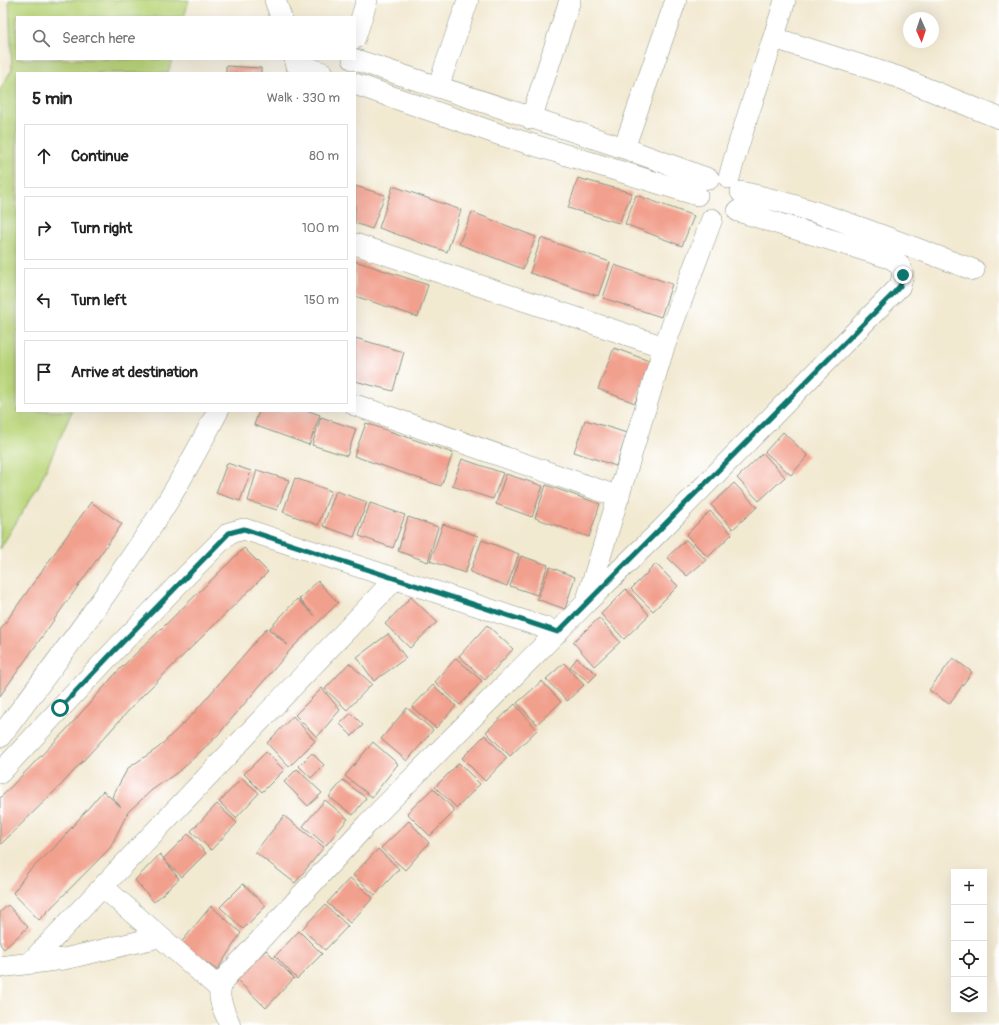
<!DOCTYPE html>
<html lang="en">
<head>
<meta charset="utf-8">
<style>
	body { margin:0; font-family:Pangolin,sans-serif; background:#f2f2f2; color:#222 }
	.controls { position:absolute; right:12px; bottom:12px; display:grid; overflow:hidden; border-radius:0px; box-shadow:0 4px 16px #0002 }
	.controls button { width:36px; height:36px; display:grid; place-items:center; padding:0; border:0; border-bottom:1px solid #e0e0e0; background:#fff; color:#222; font:20px sans-serif }
	.compass { position:absolute; left:903px; top:12px; width:36px; height:36px; border-radius:50%; background:#fff; box-shadow:0 4px 16px #0002; rotate:177deg }
	.stop { position:absolute; width:12px; height:12px; margin:-9px; border:3px solid #0f766e; border-radius:50%; background:#fff }
	.stop.end { background:#0f766e; border-color:#fff; box-shadow:0 1px 4px #0008 }
	.list { margin:0; padding:0; list-style:none }
	h2 { display:flex; justify-content:space-between; align-items:center; height:52px; margin:0; padding:0 16px; font-size:17px }
	h2 small { font-size:13px; font-weight:400; color:#767676 }
	.list li { display:grid; grid-template-columns:26px 1fr auto; gap:12px; align-items:center; box-sizing:border-box; height:64px; margin:0 8px 8px; padding:0 8px; border:1px solid #e0e0e0; border-radius:0px }
	.list b { display:block; font-size:15px; white-space:nowrap }
	.list em { font-size:13px; font-style:normal; color:#767676 }
	.icon { flex:none; width:22px; height:22px; fill:none; stroke:currentColor; stroke-width:2; stroke-linecap:round; stroke-linejoin:round }
	.map { position:relative; flex:none; width:999px; height:1025px; overflow:hidden }
	.search { position:absolute; background:#fff; box-shadow:0 4px 16px #0002; left:16px; top:16px; width:340px; height:44px; display:flex; align-items:center; gap:10px; box-sizing:border-box; padding:0 14px; border-radius:0px; color:#767676; font-size:15px }
	.panel { position:absolute; background:#fff; box-shadow:0 4px 16px #0002; left:16px; top:72px; width:340px; height:340px; border-radius:0px }
	.map>svg:first-child { display:block }
	.green { fill:#bcd77d; stroke:#6e8a58 }
	.building { fill:#f2a08e }
	.lines { fill:none; stroke-linecap:round; stroke-linejoin:round }
	.minor-casing { stroke:#889382; stroke-width:22 }
	.minor { stroke:#fff; stroke-width:21 }
	.route { stroke:#0f766e; stroke-width:5 }
</style>
</head>
<body>
<div class="map">
<svg width="999" height="1025" viewBox="0 0 999 1025">
	<rect width="100%" height="100%" fill="#fff"/>
	<filter id="ink" filterUnits="userSpaceOnUse"><feTurbulence type="fractalNoise" baseFrequency=".025" numOctaves="2"/><feDisplacementMap in="SourceGraphic" scale="8" xChannelSelector="R" yChannelSelector="G"/><feConvolveMatrix kernelMatrix="1 2 1 2 8 2 1 2 1" color-interpolation-filters="sRGB"/></filter>
	<filter id="wash" filterUnits="userSpaceOnUse"><feTurbulence type="fractalNoise" baseFrequency=".012" numOctaves="4" result="noise"/><feDisplacementMap in="SourceGraphic" scale="16" xChannelSelector="R" yChannelSelector="G"/><feGaussianBlur stdDeviation="0.9" result="paint"/><feColorMatrix in="noise" values="0 0 0 0 0 0 0 0 0 0 0 0 0 0 0 0 0 1.4 0 .05"/><feComposite in="paint" operator="in"/></filter>
	<g filter="url(#wash)">
		<rect width="100%" height="100%" fill="#f2e9d1"/>
		<!-- green -->
		<path class="green" d="M9,0H189L184,17H17V59H172L168,73H17V411H72L39,485L0,549V90L12,69Z"/>
		<g id="blocks">
			<!-- building -->
			<path class="building" d="M226,66L261,68V73H226Z
				M578,178L632,193L619,223L568,208Z
				M355,186L385,195L372,229L355,223Z
				M393,186L461,210L447,252L379,228Z
				M636,195L694,216L682,246L625,224Z
				M472,212L536,237L523,269L459,244Z
				M541,238L610,262L598,296L530,273Z
				M355,261L428,285L418,317L355,296Z
				M614,265L672,284L661,317L603,298Z
				M355,338L404,352L393,391L355,381Z
				M614,348L652,362L635,403L598,389Z
				M259,411H309L320,415L309,445L254,425Z
				M321,417L356,429L347,456L312,445Z
				M585,420L627,433L616,466L574,452Z
				M366,423L453,453L441,486L354,456Z
				M783,432L808,456L791,475L765,452Z
				M763,453L785,477L759,501L737,478Z
				M462,459L503,473L493,499L452,486Z
				M227,463L251,471L240,501L216,493Z
				M257,470L289,480L277,510L248,501Z
				M506,474L543,486L532,517L496,504Z
				M295,478L331,491L318,525L283,512Z
				M734,483L757,507L733,529L711,505Z
				M546,485L600,504L589,537L535,518Z
				M336,491L367,502L354,537L323,526Z
				M91,502L122,524L0,696V630Z
				M370,503L405,515L393,548L359,536Z
				M710,511L732,534L708,557L686,535Z
				M408,517L438,527L428,562L398,551Z
				M443,524L478,536L465,573L430,561Z
				M482,540L519,554L507,586L470,572Z
				M686,540L706,560L687,576L667,557Z
				M244,548L268,572L142,696L62,784L0,845V798L66,730L118,671Z
				M521,556L548,565L537,595L510,586Z
				M656,564L678,586L653,611L631,589Z
				M550,567L575,577L565,609L537,599Z
				M318,581L338,603L292,648L217,736L182,769L152,790L128,812L110,848L39,920L13,893L27,873L53,849L103,791L121,807L112,797L128,768L158,748L192,715L267,628L288,645L270,628L297,599L315,616L299,599Z
				M626,589L649,615L624,639L601,614Z
				M411,597L437,622L410,648L385,624Z
				M599,618L620,642L594,666L573,642Z
				M487,625L513,649L485,680L459,656Z
				M388,634L406,658L374,681L357,657Z
				M456,658L482,681L460,705L435,682Z
				M577,658L597,674L589,682L570,667Z
				M953,658L972,672L949,704L929,690Z
				M349,663L372,684L347,710L325,689Z
				M564,663L584,685L567,701L546,679Z
				M542,681L561,702L537,724L517,703Z
				M433,685L456,706L436,728L412,707Z
				M322,688L340,710L317,737L295,715Z
				M515,704L537,730L510,756L486,732Z
				M407,708L433,730L407,761L381,739Z
				M351,713L363,725L352,736L340,724Z
				M293,716L315,741L289,767L267,743Z
				M485,735L507,758L485,781L462,758Z
				M373,742L398,764L372,797L345,776Z
				M266,752L284,770L262,792L244,774Z
				M312,753L324,765L311,778L299,766Z
				M459,763L480,784L457,808L435,787Z
				M297,769L322,793L308,806L284,782Z
				M242,778L259,793L236,818L219,802Z
				M343,780L366,798L353,815L329,797Z
				M433,788L455,811L430,836L407,813Z
				M325,800L348,819L326,845L303,826Z
				M217,804L237,823L211,850L191,831Z
				M284,816L324,847L295,883L255,852Z
				M409,821L429,843L405,870L381,848Z
				M188,834L206,853L182,877L163,859Z
				M378,849L399,869L375,895L353,875Z
				M160,854L179,879L154,902L135,880Z
				M350,878L373,898L350,923L327,903Z
				M243,884L266,906L243,929L220,907Z
				M8,905L28,927L4,949L0,944V912Z
				M325,905L348,926L325,950L302,929Z
				M211,906L241,933L217,970L180,944Z
				M299,931L322,954L297,979L275,956Z
				M266,950L294,978L266,1008L237,980Z"/>
		</g>
	</g>
	<g filter="url(#ink)">
		<use href="#blocks" fill-opacity="0" stroke="#889382" stroke-width="1"/>
		<g class="lines">
			<!-- minor casing -->
			<g class="minor-casing">
				<path id="minor" d="M275,0L281,17
					M355,38L367,0
					M774,38L898,77L999,118
					M353,59L624,148L709,179
					M295,63L323,73
					M355,84L501,135L697,195
					M438,87L468,0
					M531,119L570,0
					M624,148L676,0
					M729,178C745,117 768,60 785,0
					M741,192C821,209 897,242 974,270
					M355,244L664,347
					M355,405L619,497
					M588,601L658,533L900,286C904,273 904,268 893,259L738,211
					M0,737C54,665 109,593 158,517C180,483 199,447 218,411
					M0,773L114,651L187,575L229,533L244,529L558,632
					M103,887L219,988
					M30,963L395,579
					M0,967L64,959L159,937
					M230,1025C223,1007 214,996 225,978L367,824L586,603L664,347L712,219"/>
			</g>
			<!-- minor -->
			<use href="#minor" class="minor"/>
		</g>
	</g>
	<g class="lines" filter="url(#ink)">
		<!-- route -->
		<path class="route" d="M60,708L114,651L229,533L244,529L558,632L893,294L900,286L903,275"/>
	</g>
</svg>
<div class="controls">
<button>+</button>
<button>−</button>
<button><svg class="icon" aria-label="locate" viewBox="0 0 24 24"><circle cx="12" cy="12" r="6"/><path d="M12 2v4M12 18v4M2 12h4M18 12h4"/></svg></button>
<button><svg class="icon" aria-label="layers" viewBox="0 0 24 24"><path d="M12 4l9 5-9 5-9-5zM3 14l9 5 9-5"/></svg></button>
</div>
<svg class="compass" viewBox="-18 -18 36 36"><path d="M0-13l5 13h-10z" fill="#e53935"/><path d="M0 13l5-13h-10z" fill="#767676"/></svg>
<div class="stop" style="left:60px;top:708px"></div>
<div class="stop end" style="left:903px;top:275px"></div>
<div class="search"><svg class="icon" aria-label="search" viewBox="0 0 24 24"><circle cx="10" cy="10" r="6"/><path d="M15 15l6 6"/></svg>Search here</div>
<section class="panel">
<h2>5 min<small>Walk · 330 m</small></h2>
<ul class="list">
<li><svg class="icon" aria-label="ahead" viewBox="0 0 24 24"><path d="M12 20V5M6 11l6-6 6 6"/></svg><div><b>Continue</b></div><em>80 m</em></li>
<li><svg class="icon" aria-label="right" viewBox="0 0 24 24"><path d="M7 20v-9h11M14 6l5 5-5 5"/></svg><div><b>Turn right</b></div><em>100 m</em></li>
<li><svg class="icon" aria-label="left" viewBox="0 0 24 24"><path d="M17 20v-9H6M10 6l-5 5 5 5"/></svg><div><b>Turn left</b></div><em>150 m</em></li>
<li><svg class="icon" aria-label="arrive" viewBox="0 0 24 24"><path d="M6 21V4h12l-3 4 3 4H6"/></svg><div><b>Arrive at destination</b></div></li>
</ul>
</section>
</div>
</body>
</html>
